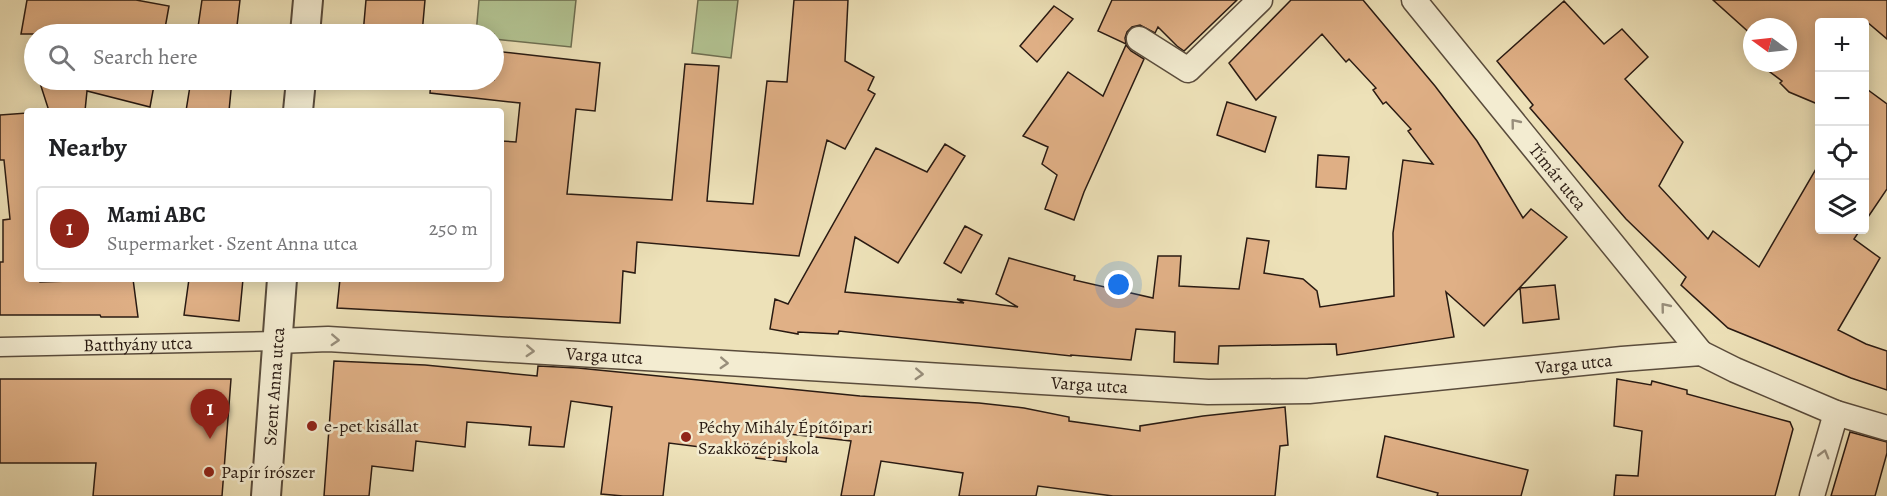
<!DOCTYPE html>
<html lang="en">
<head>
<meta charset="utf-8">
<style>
	body { margin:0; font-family:Alegreya,serif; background:#f2f2f2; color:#202124 }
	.controls { position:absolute; right:18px; top:18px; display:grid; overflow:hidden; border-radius:6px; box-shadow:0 3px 15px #0003 }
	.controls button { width:54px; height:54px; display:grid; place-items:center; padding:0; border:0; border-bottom:2px solid #e0e0e0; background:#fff; color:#202124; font:30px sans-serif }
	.compass { position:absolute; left:1743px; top:18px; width:54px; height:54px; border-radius:50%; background:#fff; box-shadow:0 3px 15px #0003; rotate:285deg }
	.you { position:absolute; left:1119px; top:285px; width:21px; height:21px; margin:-15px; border:4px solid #fff; border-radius:50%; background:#1a73e8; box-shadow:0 0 0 9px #1a73e833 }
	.badge { display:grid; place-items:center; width:39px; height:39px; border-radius:50%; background:#8f2418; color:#fff; font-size:20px; font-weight:700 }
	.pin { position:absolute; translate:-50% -50px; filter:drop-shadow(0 2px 3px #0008) }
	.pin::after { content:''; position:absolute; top:32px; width:21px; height:18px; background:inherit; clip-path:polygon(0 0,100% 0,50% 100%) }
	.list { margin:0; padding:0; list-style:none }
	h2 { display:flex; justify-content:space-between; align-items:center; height:78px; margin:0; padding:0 24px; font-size:26px }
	h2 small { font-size:20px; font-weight:400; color:#757577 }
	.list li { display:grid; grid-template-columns:39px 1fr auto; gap:18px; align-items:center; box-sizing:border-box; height:84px; margin:0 12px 12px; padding:0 12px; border:2px solid #e0e0e0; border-radius:6px }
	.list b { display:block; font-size:22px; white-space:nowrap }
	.list p { margin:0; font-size:20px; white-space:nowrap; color:#757577 }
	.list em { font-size:20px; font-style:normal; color:#757577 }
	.icon { flex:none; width:33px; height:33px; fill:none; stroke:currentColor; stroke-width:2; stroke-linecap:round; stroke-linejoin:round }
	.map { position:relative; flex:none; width:1887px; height:496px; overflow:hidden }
	.search { position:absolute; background:#fff; box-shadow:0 3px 15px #0003; left:24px; top:24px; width:480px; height:66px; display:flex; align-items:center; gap:15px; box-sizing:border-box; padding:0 21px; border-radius:33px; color:#757577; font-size:22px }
	.panel { position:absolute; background:#fff; box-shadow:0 3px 15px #0003; left:24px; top:108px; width:480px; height:174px; border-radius:6px }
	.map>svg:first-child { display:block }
	.green { fill:#b3c493; stroke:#6e6f52; stroke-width:1.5 }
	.building { fill:#e0b086; stroke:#291a12; stroke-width:1.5 }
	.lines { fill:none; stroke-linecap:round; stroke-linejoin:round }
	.pedestrian-casing { stroke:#5a4c3c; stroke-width:21 }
	.minor-casing { stroke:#5a4c3c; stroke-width:27 }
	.tertiary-casing { stroke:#5a4c3c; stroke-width:32 }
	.pedestrian { stroke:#f3ecd1; stroke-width:18 }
	.minor { stroke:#f3ecd1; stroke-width:24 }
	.tertiary { stroke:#f3ecd1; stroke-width:28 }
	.oneway { stroke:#988e7b }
	.poi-dot { fill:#8f2418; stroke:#f3ecd1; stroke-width:2 }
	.labels { text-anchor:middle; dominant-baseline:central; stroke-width:5; stroke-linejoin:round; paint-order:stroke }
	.street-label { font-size:18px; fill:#291a12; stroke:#f3ecd1 }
	.poi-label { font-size:18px; fill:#291a12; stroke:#f3ecd1; text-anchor:start }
</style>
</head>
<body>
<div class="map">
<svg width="1887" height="496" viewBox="0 0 1887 496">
	<rect width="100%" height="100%" fill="#ede1b8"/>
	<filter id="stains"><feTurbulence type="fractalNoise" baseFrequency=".00333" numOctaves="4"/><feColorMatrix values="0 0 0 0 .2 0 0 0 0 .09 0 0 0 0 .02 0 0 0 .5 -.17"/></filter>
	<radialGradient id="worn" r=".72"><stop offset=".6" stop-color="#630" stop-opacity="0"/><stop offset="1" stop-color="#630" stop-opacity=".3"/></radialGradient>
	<!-- green -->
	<path class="green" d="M479,0H576L571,47L494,39V34H476Z
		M698,0H738L731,58L692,53Z"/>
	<!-- building -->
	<path class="building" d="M27,0H136L169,6L164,34H21Z
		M202,0H240L236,34H197Z
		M366,0H425L422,34H363Z
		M794,0H848L845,61L874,77L868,90L875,94L845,149L827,140L799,256L637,242L635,273L623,271L620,323L337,308L340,279H501V141L516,142L520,103L430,93L431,80H494V51L600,63L595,111L576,109L567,194L672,200L685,64L719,66L707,201L753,204L767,81L787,82Z
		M1112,0H1237L1184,51L1177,46L1158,27L1155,33L1140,25L1132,27L1127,32L1125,38L1126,44L1098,31Z
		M1291,0H1363L1435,86L1477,141L1523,218L1531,209L1567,237L1484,326L1446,292L1454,337L1337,355L1336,344L1219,346L1218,364L1174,362L1175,332L1136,329L1131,360L1071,355V356L839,331L838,334L798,332V334L770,329L775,299L788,304L876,148L927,172L945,144L965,156L898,263L855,237L845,292L964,303L957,299L1018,307L996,294L1009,258L1075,276L1074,280L1153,298L1158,256H1181L1179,286L1239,289L1247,238L1269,241L1264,273L1303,279L1317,291L1320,307L1394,296L1393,233L1403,160L1433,164L1408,131L1411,129L1386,102L1383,104L1373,90L1376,88L1349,59L1346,62L1322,34L1256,100L1229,63Z
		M1713,0H1887V39L1867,22H1820V105L1789,92L1780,83L1782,81L1758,63H1788V27H1752V35Z
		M1564,1L1604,44L1622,29L1648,57L1625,79L1683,142L1659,186L1708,239L1713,231L1759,267L1820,162V230H1860L1854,239L1880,258L1838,330L1866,344L1887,351V390L1851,378L1728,328L1681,285L1686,277L1626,219L1530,108L1533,105L1497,61Z
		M1054,6L1073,19L1037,62L1020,46Z
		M1126,45L1131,51L1144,59L1084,192L1074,220L1045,209L1057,175L1042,164L1048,147L1023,136L1068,72L1103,96Z
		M39,80H155L150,107L87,91L85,111H49Z
		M191,80H232L229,111H186Z
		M1864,87L1887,104V189L1864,223Z
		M1227,102L1276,117L1265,152L1217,135Z
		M27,113V279H40V282L133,279L138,317H101L100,315H0V262H3V220L10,219L4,160H0V115Z
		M1318,155L1349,157L1346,189L1316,187Z
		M965,226L982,235L961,273L944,263Z
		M189,279H243L239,321L184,315Z
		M1555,285L1559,319L1523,323L1520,288Z
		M334,361L425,365L537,376L538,366L578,368L860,396L979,403L1024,408L1069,417V421L1140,431V426L1203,416L1285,407L1288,445L1280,446L1275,496H1113L1038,486L1036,496H959L963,473L881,461L874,496H841L851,441L789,434L786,462L756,458V454L669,443L663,496H623L601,494L612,407L571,401L564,447L529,445L531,427L467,422L465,447L416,441L413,471L372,466L369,496H324Z
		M0,379H231L222,496H93L96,463H0Z
		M1617,379L1651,385L1652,381L1687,390V394L1790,422L1793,429L1775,496H1614L1616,475L1638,476L1642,431L1614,426Z
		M1850,432L1887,442V453L1875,496H1831Z
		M1385,436L1528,470L1521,496H1437L1438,493L1377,477Z"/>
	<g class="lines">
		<!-- pedestrian casing -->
		<g class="pedestrian-casing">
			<g id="pedestrian">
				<path id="s1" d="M0,347L277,341"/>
			</g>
		</g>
		<!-- minor casing -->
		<g class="minor-casing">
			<g id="minor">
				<path id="s2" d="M1414,0L1701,353"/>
				<path d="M1139,39L1188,70L1260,0"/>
				<path id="s3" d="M277,341L328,339L1208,392L1309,391L1622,359L1701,353L1735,370L1836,413L1887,428"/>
				<path d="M1812,496L1836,413"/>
			</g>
		</g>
		<!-- tertiary casing -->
		<g class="tertiary-casing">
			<g id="tertiary">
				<path d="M305,34L308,0"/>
				<path d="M298,111L301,80"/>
				<path id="s4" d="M266,496L282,279"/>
			</g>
		</g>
		<!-- pedestrian -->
		<use href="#pedestrian" class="pedestrian"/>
		<!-- minor -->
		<use href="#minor" class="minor"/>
		<!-- tertiary -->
		<use href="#tertiary" class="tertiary"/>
	</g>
	<!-- one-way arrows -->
	<defs><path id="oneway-chevron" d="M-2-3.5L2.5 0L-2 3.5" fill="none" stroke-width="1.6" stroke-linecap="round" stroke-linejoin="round" transform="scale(1.5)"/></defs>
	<g class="oneway">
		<use href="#oneway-chevron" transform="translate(1515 123) rotate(-129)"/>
		<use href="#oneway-chevron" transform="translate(1665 307) rotate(-129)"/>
		<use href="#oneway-chevron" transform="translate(335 340) rotate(3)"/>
		<use href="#oneway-chevron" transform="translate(530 351) rotate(3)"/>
		<use href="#oneway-chevron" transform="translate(724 363) rotate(3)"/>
		<use href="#oneway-chevron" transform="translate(919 374) rotate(3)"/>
		<use href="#oneway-chevron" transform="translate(1824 454) rotate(-74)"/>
	</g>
	<!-- markers -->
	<g class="poi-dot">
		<circle cx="312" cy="426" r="6"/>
		<circle cx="686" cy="437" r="6"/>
		<circle cx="209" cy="472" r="6"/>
	</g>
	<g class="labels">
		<!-- street labels -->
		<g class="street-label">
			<text stroke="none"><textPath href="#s2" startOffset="228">Tímár utca</textPath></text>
			<text stroke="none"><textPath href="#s1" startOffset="138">Batthyány utca</textPath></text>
			<text stroke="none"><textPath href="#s3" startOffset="328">Varga utca</textPath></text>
			<text stroke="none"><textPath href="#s3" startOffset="1300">Varga utca</textPath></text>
			<text stroke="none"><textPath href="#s3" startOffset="814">Varga utca</textPath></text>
			<text stroke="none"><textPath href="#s4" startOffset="110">Szent Anna utca</textPath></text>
		</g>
		<!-- poi labels -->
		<g class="poi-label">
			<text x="324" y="426">e-pet kisállat</text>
			<text x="698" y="427">Péchy Mihály Építőipari<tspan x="698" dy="21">Szakközépiskola</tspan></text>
			<text x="221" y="472">Papír írószer</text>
		</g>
	</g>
	<rect width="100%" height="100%" filter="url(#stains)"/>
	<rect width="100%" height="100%" fill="url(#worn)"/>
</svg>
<div class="controls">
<button>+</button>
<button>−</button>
<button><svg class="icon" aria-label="locate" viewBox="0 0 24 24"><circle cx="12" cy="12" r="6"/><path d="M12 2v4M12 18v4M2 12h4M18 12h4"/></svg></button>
<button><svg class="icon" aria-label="layers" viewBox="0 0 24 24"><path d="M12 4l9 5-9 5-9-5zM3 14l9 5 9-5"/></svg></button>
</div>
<svg class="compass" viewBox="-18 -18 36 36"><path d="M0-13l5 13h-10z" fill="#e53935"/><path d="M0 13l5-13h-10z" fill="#757577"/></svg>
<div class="you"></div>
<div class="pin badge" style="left:210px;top:439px">1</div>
<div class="search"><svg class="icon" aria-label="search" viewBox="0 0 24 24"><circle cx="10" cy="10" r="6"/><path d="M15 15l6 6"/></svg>Search here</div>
<section class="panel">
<h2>Nearby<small></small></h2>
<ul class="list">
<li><span class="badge">1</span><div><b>Mami ABC</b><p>Supermarket · Szent Anna utca</p></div><em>250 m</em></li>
</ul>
</section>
</div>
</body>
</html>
